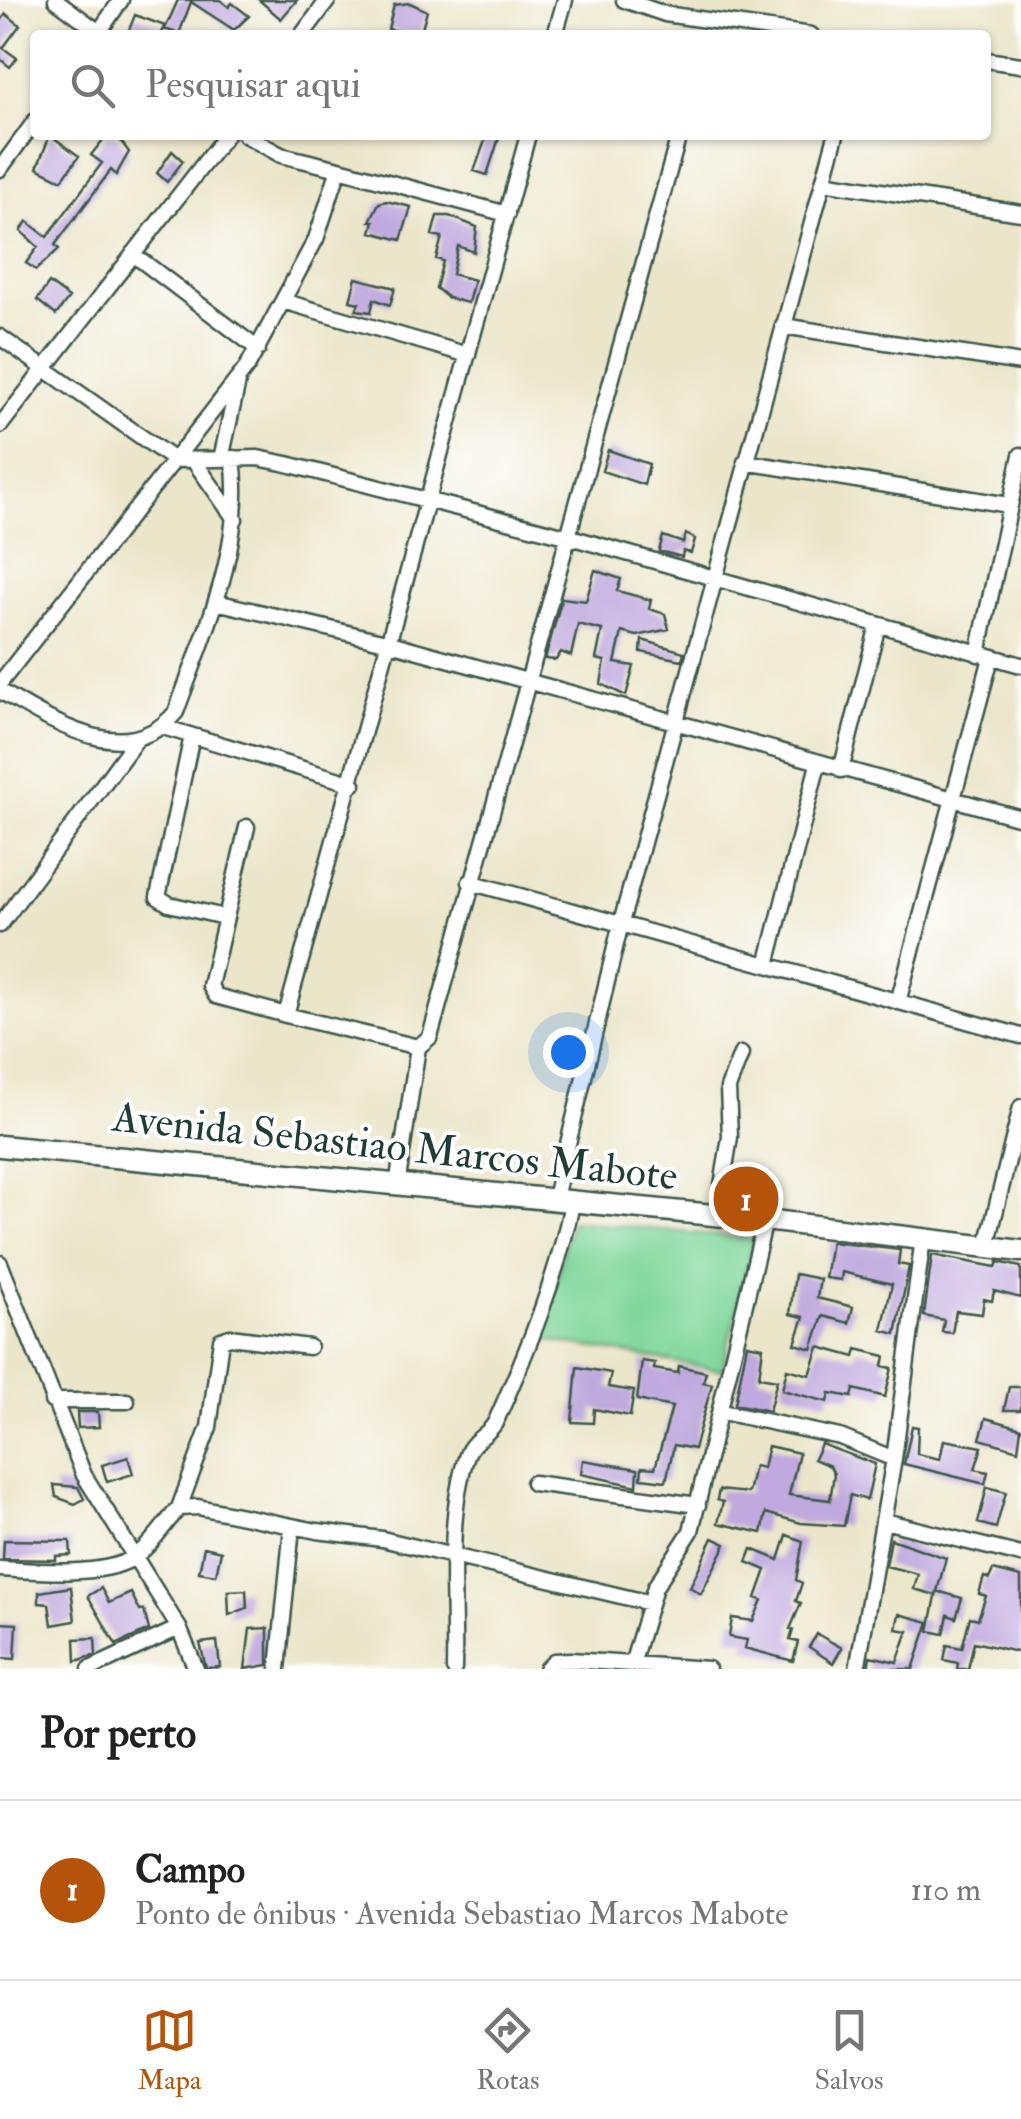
<!DOCTYPE html>
<html lang="pt">
<head>
<meta charset="utf-8">
<style>
	body { margin:0; font-family:"IM FELL Double Pica",serif; background:#f6f6f6; color:#222 }
	.you { position:absolute; left:568px; top:1052px; width:35px; height:35px; margin:-25px; border:8px solid #fff; border-radius:50%; background:#1a73e8; box-shadow:0 0 0 15px #1a73e833 }
	.badge { display:grid; place-items:center; width:65px; height:65px; border-radius:50%; background:#b45309; color:#fff; font-size:32px; font-weight:700 }
	.pin { position:absolute; translate:-50% -50%; border:5px solid #fff; box-shadow:0 2px 10px #0006 }
	.list { margin:0; padding:0; list-style:none }
	h2 { display:flex; justify-content:space-between; align-items:center; height:130px; margin:0; padding:0 40px; font-size:42px }
	h2 small { font-size:32px; font-weight:400; color:#767676 }
	.list li { display:grid; grid-template-columns:65px 1fr auto; gap:30px; align-items:center; box-sizing:border-box; height:180px; padding:0 40px; border-top:2px solid #e0e0e0 }
	.list b { display:block; font-size:38px; white-space:nowrap }
	.list p { margin:0; font-size:32px; white-space:nowrap; color:#767676 }
	.list em { font-size:32px; font-style:normal; color:#767676 }
	.icon { flex:none; width:55px; height:55px; fill:none; stroke:currentColor; stroke-width:2; stroke-linecap:round; stroke-linejoin:round }
	.map { position:relative; flex:none; width:1021px; height:1669px; overflow:hidden }
	.search { position:absolute; background:#fff; box-shadow:0 2px 8px #0004; left:30px; right:30px; top:30px; height:110px; display:flex; align-items:center; gap:25px; box-sizing:border-box; padding:0 35px; border-radius:10px; color:#767676; font-size:38px }
	.sheet { height:310px; background:#fff }
	nav { display:flex; justify-content:space-around; align-items:center; box-sizing:border-box; height:140px; border-top:2px solid #e0e0e0; background:#fff; font-size:28px; color:#767676 }
	nav a { display:grid; justify-items:center; gap:5px }
	nav .on { color:#b45309 }
	.map>svg:first-child { display:block }
	.green { fill:#80d79b; stroke:#508a68; stroke-width:2.5 }
	.building { fill:#bfa9de }
	.lines { fill:none; stroke-linecap:round; stroke-linejoin:round }
	.minor-casing { stroke:#3e564a; stroke-width:19 }
	.secondary-casing { stroke:#3e564a; stroke-width:25 }
	.minor { stroke:#fff; stroke-width:14 }
	.secondary { stroke:#fff; stroke-width:20 }
	.labels { text-anchor:middle; dominant-baseline:central; stroke-width:8; stroke-linejoin:round; paint-order:stroke }
	.street-label { font-size:42px; fill:#1f3d34; stroke:#fff }
</style>
</head>
<body>
<div class="map">
<svg width="1021" height="1669" viewBox="0 0 1021 1669">
	<rect width="100%" height="100%" fill="#fff"/>
	<filter id="ink" filterUnits="userSpaceOnUse"><feTurbulence type="fractalNoise" baseFrequency=".01" numOctaves="2"/><feDisplacementMap in="SourceGraphic" scale="20" xChannelSelector="R" yChannelSelector="G"/><feConvolveMatrix kernelMatrix="1 2 1 2 8 2 1 2 1" color-interpolation-filters="sRGB"/></filter>
	<filter id="wash" filterUnits="userSpaceOnUse"><feTurbulence type="fractalNoise" baseFrequency=".0048" numOctaves="4" result="noise"/><feDisplacementMap in="SourceGraphic" scale="40" xChannelSelector="R" yChannelSelector="G"/><feGaussianBlur stdDeviation="2.25" result="paint"/><feColorMatrix in="noise" values="0 0 0 0 0 0 0 0 0 0 0 0 0 0 0 0 0 1.4 0 .05"/><feComposite in="paint" operator="in"/></filter>
	<g filter="url(#wash)">
		<rect width="100%" height="100%" fill="#ebe6ca"/>
		<!-- green -->
		<path class="green" d="M571,1221L754,1239L722,1370L541,1339Z"/>
		<g id="blocks">
			<!-- building -->
			<path class="building" d="M178,0H220L229,7L232,3L249,16L234,30L191,2L179,34L165,29Z
				M259,0H297L281,19Z
				M410,3L427,11L420,35L388,29L394,5Z
				M6,14L20,25L3,48L17,58L10,67L0,59V22Z
				M135,15L165,26L161,35H127Z
				M50,135L79,156L62,180L37,168Z
				M107,135H116L129,152L116,175L111,170L55,245L59,249L36,270L26,263L38,247L21,231L27,221L47,237L102,163L91,155Z
				M487,135H500L487,175L474,171Z
				M172,151L183,161L167,182L157,173Z
				M386,201L411,207L401,240L371,232L374,221H370L379,203Z
				M437,216H449L477,227L474,252L458,246L452,274L474,280L468,303L448,298L436,288L443,261L436,259L442,237L432,235Z
				M356,278L395,288L390,305L374,299L371,312L356,310L359,303L350,301Z
				M49,283L69,298L56,315L37,300Z
				M608,450L649,464L644,485L602,471Z
				M686,534L695,539L691,553L683,551L682,557L659,551L663,536L683,543Z
				M595,570L621,579L617,591L651,600L649,609L665,614L669,629L637,636L622,632L615,663L634,666L626,696L601,684L605,661L596,659L602,630L578,624L571,656L561,652L556,660L545,659L562,598L586,601Z
				M642,640L684,652L682,660L641,652Z
				M831,1242L900,1250L898,1264L909,1266L896,1334L882,1330L892,1284L842,1272L841,1280L825,1278Z
				M932,1255L996,1267L998,1262L1021,1267V1298L994,1291L992,1301L984,1299L982,1314L956,1311L952,1333L942,1332L944,1320L924,1316Z
				M795,1274L820,1279L817,1298L853,1307L849,1323L823,1316L812,1349L795,1344L804,1317L790,1314Z
				M747,1344L763,1347L759,1377L777,1380L769,1411L735,1404Z
				M819,1347L855,1357L857,1349L885,1356L883,1366L892,1368L885,1397L854,1389L852,1397L830,1393L828,1402L782,1390L787,1369L810,1375Z
				M642,1361L655,1363L654,1369L678,1373L679,1366L706,1372L703,1382L712,1384L694,1449L674,1445L666,1481L641,1478L642,1467L655,1468L672,1407L637,1400Z
				M577,1367L611,1373L608,1387L634,1391L630,1416L594,1409L593,1423L572,1422Z
				M1009,1387H1021V1410H1004Z
				M77,1412H98L99,1427L78,1428Z
				M986,1418L1021,1428L1018,1450L980,1439Z
				M912,1426L918,1427L917,1454L940,1459L944,1440L982,1447L975,1469L988,1472L985,1484L904,1464Z
				M821,1444L875,1464L867,1500L850,1495L844,1526L801,1523L766,1513L762,1533L718,1523L723,1502L717,1500L719,1490L748,1493L754,1466L763,1468L768,1446L799,1453L789,1495L830,1500L834,1474L830,1466L814,1459Z
				M128,1457L133,1474L107,1482L102,1465Z
				M583,1460L638,1469L637,1486L581,1474Z
				M54,1485L78,1487L84,1499L75,1504L56,1497Z
				M987,1487L1006,1492L996,1528L978,1523Z
				M787,1535L803,1541L796,1580L802,1583L796,1601L801,1603L790,1629L793,1630L790,1640L798,1642L793,1661L745,1648L747,1640L729,1637L732,1618L753,1621L762,1600L756,1598L766,1570L747,1562L752,1549L779,1560Z
				M713,1538L726,1544L701,1594L690,1587Z
				M891,1539L946,1558L936,1595L914,1589L918,1574L886,1566Z
				M4,1540L70,1541L71,1555L56,1556V1560L3,1559Z
				M204,1547L221,1551L216,1575L199,1572Z
				M993,1570L1021,1577V1653L974,1642L968,1669H957L958,1663L944,1660L947,1645L962,1648L970,1617L978,1619L986,1596L979,1594L984,1577L989,1579Z
				M71,1587L75,1621L52,1625L49,1604L39,1603V1592Z
				M101,1588L109,1603L131,1593L140,1611L144,1610L149,1630L116,1645L88,1596Z
				M246,1590L247,1608L229,1615L228,1591Z
				M937,1591L962,1598L956,1618L948,1615L944,1634L929,1631Z
				M899,1614L929,1622L913,1669H868L870,1656L897,1662L908,1631L896,1629Z
				M0,1623L17,1624L15,1659L0,1658Z
				M268,1628V1665L245,1669L250,1629Z
				M817,1634L842,1648L833,1663L809,1647Z
				M95,1638L96,1655L76,1661L75,1639Z
				M217,1641L220,1667L206,1668L200,1643Z"/>
		</g>
	</g>
	<g filter="url(#ink)">
		<use href="#blocks" fill-opacity="0" stroke="#3e564a" stroke-width="2.5"/>
		<g class="lines">
			<!-- minor casing -->
			<g class="minor-casing">
				<path id="minor" d="M56,0L99,32L96,35
					M624,0L665,14L811,35
					M103,35L99,32L121,0
					M302,35L328,0
					M555,35L565,0
					M986,60L1021,65
					M528,135L286,1015L418,1047L430,1037L679,135
					M0,169L35,121
					M339,169L507,214
					M823,182L1021,213
					M133,254L258,349
					M286,302L468,355
					M783,326L1021,363
					M0,337L174,460L258,458L287,464L570,537L1021,665
					M0,426L226,135
					M221,459L238,382
					M194,461L235,519
					M745,462L1009,505
					M216,602L390,643L1021,818
					M978,654L1021,455
					M0,683L247,367L316,239L339,169L281,155L245,135
					M0,691C50,720 126,772 176,712C205,631 245,547 233,458
					M163,727L353,784
					M192,736L158,897L169,904L224,917
					M841,770L878,625
					M247,827L210,986L216,996L286,1015
					M470,882L1021,1036
					M0,925L138,737
					M767,965L818,764
					M898,1002L991,658
					M397,1186L418,1047
					M554,1202L621,923L836,135
					M717,1216L730,1137L728,1088L741,1054
					M987,1246L1021,1107
					M0,1263L84,1475L179,1628L196,1669
					M52,1401H127
					M722,1412L840,1437L894,1459
					M533,1483L698,1505
					M179,1508L209,1427L221,1340L230,1337L309,1347
					M884,1521L1021,1555
					M0,1569C34,1571 101,1577 131,1559C149,1549 165,1523 179,1508L198,1507L317,1531L382,1539L650,1603
					M633,1661L655,1587L691,1531L765,1220
					M90,1669L179,1628
					M278,1669L292,1527
					M454,1669C456,1600 445,1521 467,1455C472,1439 490,1435 496,1421C528,1350 556,1280 572,1204
					M546,1669L554,1661L570,1660L708,1669
					M857,1669L894,1459L923,1238"/>
			</g>
			<!-- secondary casing -->
			<g class="secondary-casing">
				<path id="secondary" d="M0,1146L765,1220L1021,1251"/>
			</g>
			<!-- minor -->
			<use href="#minor" class="minor"/>
			<!-- secondary -->
			<use href="#secondary" class="secondary"/>
		</g>
	</g>
	<g class="labels">
		<!-- street labels -->
		<g class="street-label">
			<text transform="translate(395 1147) rotate(6)">Avenida Sebastiao Marcos Mabote</text>
		</g>
	</g>
</svg>
<div class="you"></div>
<div class="pin badge" style="left:746px;top:1199px">1</div>
<div class="search"><svg class="icon" aria-label="search" viewBox="0 0 24 24"><circle cx="10" cy="10" r="6"/><path d="M15 15l6 6"/></svg>Pesquisar aqui</div>
</div>
<section class="sheet">
<h2>Por perto<small></small></h2>
<ul class="list">
<li><span class="badge">1</span><div><b>Campo</b><p>Ponto de ônibus · Avenida Sebastiao Marcos Mabote</p></div><em>110 m</em></li>
</ul>
</section>
<nav>
<a class="on"><svg class="icon" aria-label="map" viewBox="0 0 24 24"><path d="M3 6l6-2 6 2 6-2v14l-6 2-6-2-6 2zM9 4v14M15 6v14"/></svg>Mapa</a>
<a><svg class="icon" aria-label="directions" viewBox="0 0 24 24"><path d="M12 3l9 9-9 9-9-9zM9 14v-3h6M13 9l2 2-2 2"/></svg>Rotas</a>
<a><svg class="icon" aria-label="saved" viewBox="0 0 24 24"><path d="M7 4h10v16l-5-4-5 4z"/></svg>Salvos</a>
</nav>
</body>
</html>
